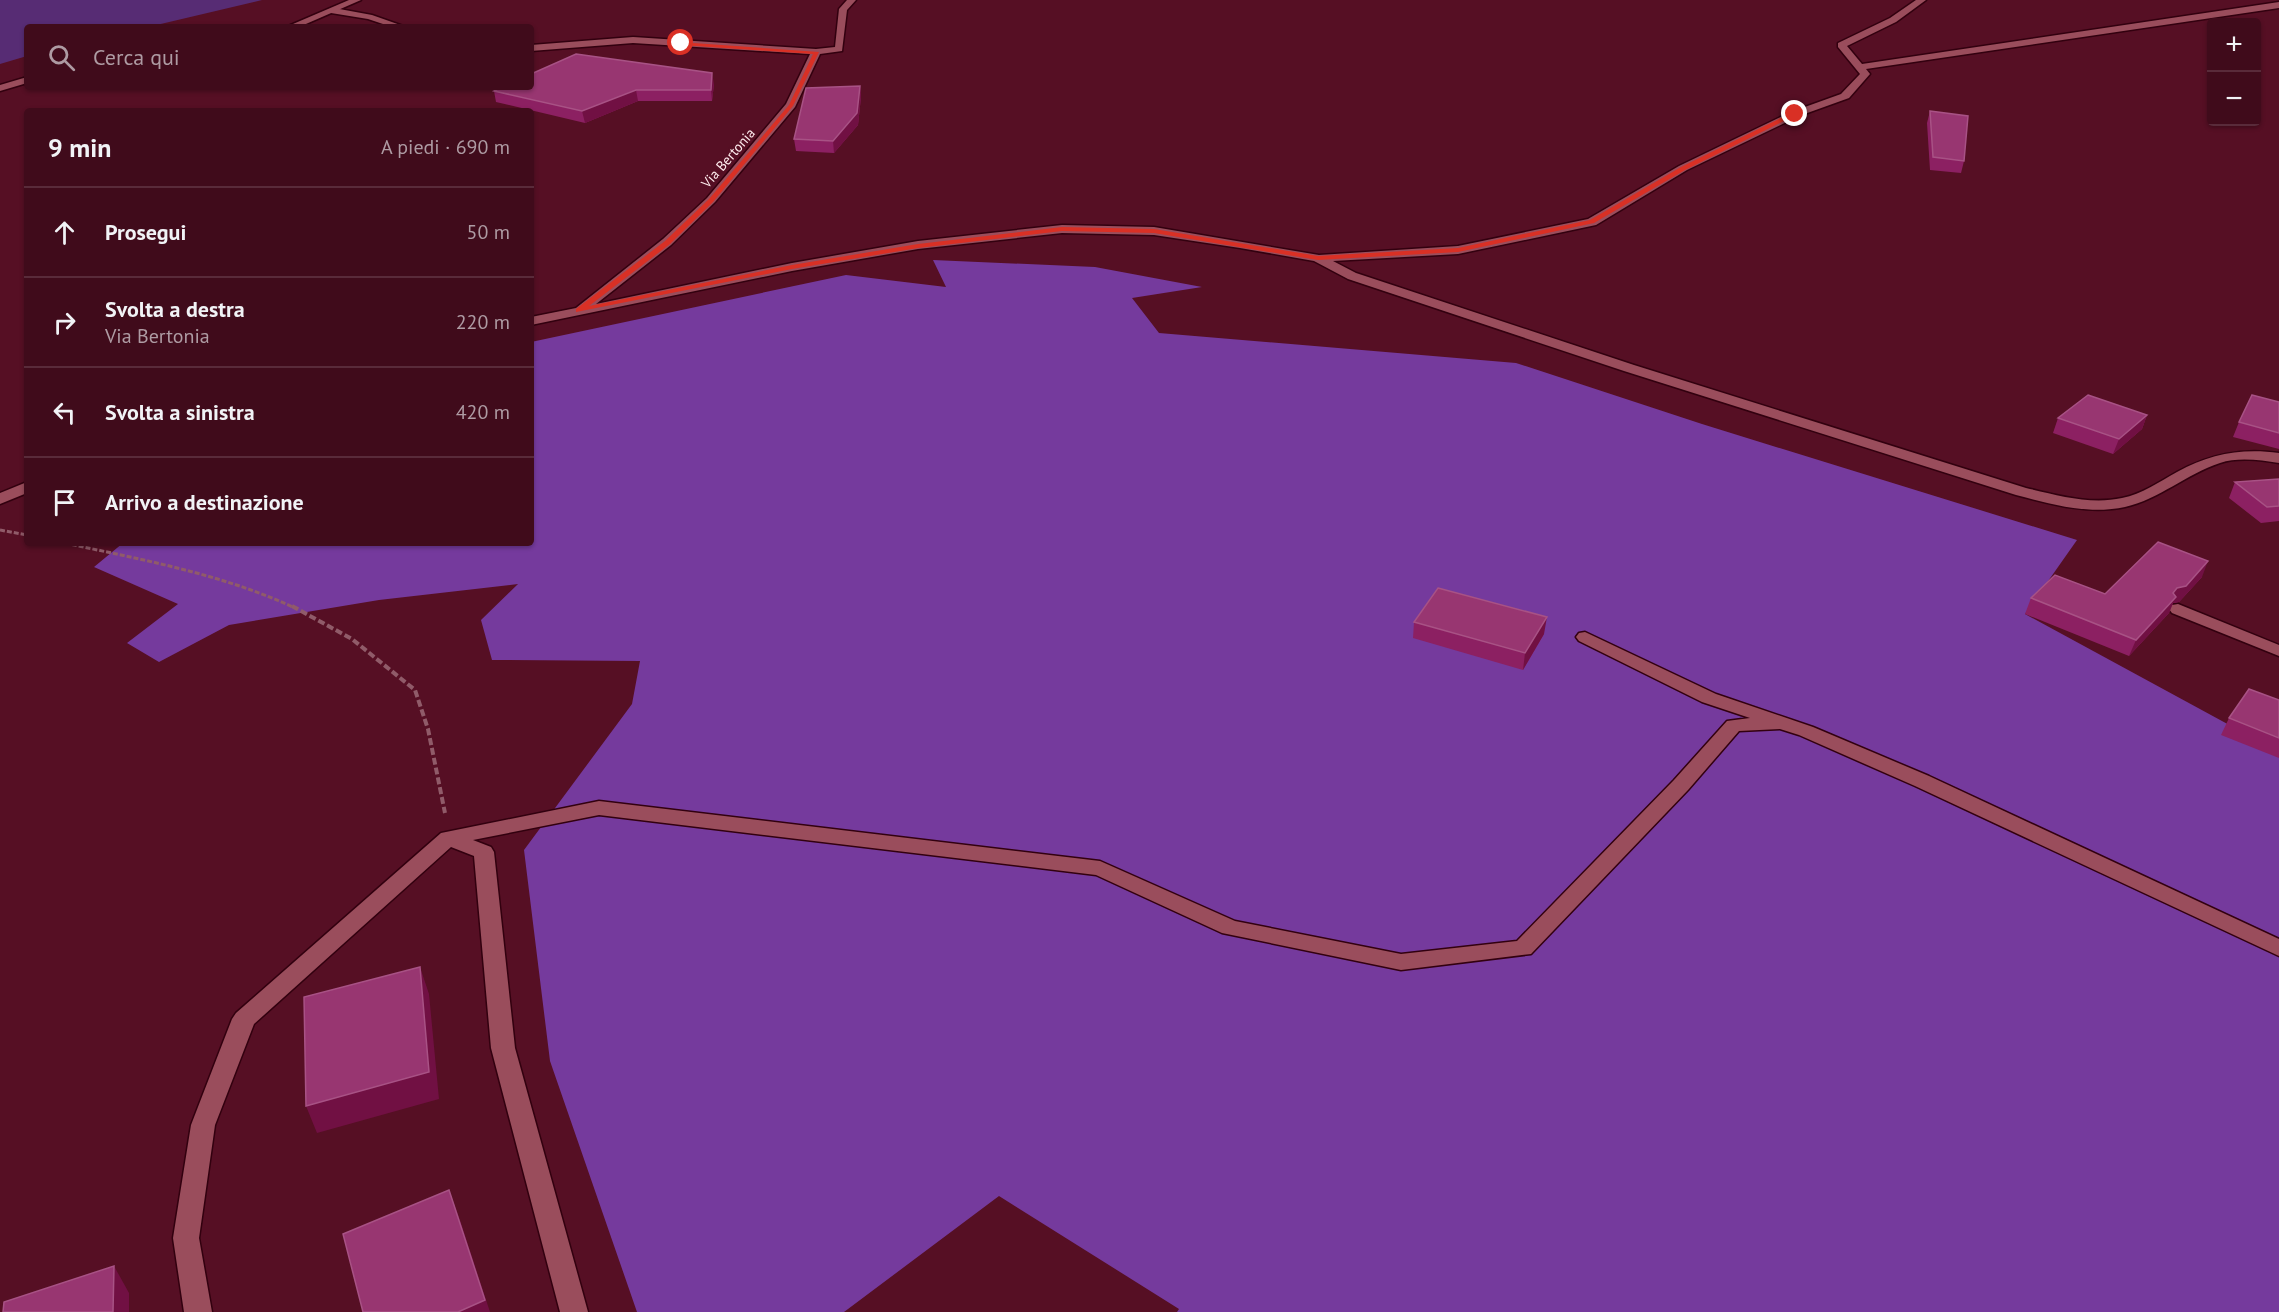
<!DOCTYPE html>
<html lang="it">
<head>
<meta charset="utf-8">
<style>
	body { margin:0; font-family:"PT Sans",sans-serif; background:#4b1928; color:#f1f3f6 }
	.controls { position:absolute; right:18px; top:18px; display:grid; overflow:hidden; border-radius:6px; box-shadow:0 2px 4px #0004 }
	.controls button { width:54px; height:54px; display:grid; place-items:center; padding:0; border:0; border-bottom:2px solid #592b3a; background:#400b1b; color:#f1f3f6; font:30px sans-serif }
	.stop { position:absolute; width:18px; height:18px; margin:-14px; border:4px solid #d93025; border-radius:50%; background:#fff }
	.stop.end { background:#d93025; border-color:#fff; box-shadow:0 2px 6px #0008 }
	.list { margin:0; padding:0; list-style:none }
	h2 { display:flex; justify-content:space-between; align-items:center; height:78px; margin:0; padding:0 24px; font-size:26px }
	h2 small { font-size:20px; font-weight:400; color:#ae9ba3 }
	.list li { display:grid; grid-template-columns:39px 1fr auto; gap:18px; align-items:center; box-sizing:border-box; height:90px; padding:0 24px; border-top:2px solid #592b3a }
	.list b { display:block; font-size:22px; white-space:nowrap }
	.list p { margin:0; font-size:20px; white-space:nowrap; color:#ae9ba3 }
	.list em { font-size:20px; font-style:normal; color:#ae9ba3 }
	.icon { flex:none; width:33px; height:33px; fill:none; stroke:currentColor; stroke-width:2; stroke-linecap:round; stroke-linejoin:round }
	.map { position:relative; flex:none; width:2279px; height:1312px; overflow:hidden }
	.search { position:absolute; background:#400b1b; box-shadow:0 2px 4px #0004; left:24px; top:24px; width:510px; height:66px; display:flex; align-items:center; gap:15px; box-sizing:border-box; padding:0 21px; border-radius:6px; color:#ae9ba3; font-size:22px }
	.panel { position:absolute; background:#400b1b; box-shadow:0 2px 4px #0004; left:24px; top:108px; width:510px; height:438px; border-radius:6px }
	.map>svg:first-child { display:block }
	.green { fill:#572c74 }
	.forest { fill:#753a9d }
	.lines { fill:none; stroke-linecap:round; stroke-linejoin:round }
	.minor-casing { stroke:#32000f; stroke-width:3 }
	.tertiary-casing { stroke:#32000f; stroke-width:3 }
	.path-far1 { stroke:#905b69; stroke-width:3; stroke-dasharray:5 2; stroke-linecap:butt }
	.path { stroke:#905b69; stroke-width:4; stroke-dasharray:7 3; stroke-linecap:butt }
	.minor { fill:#9a4d5c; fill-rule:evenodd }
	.tertiary { fill:#9a4d5c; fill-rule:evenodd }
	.wall { fill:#8c2062 }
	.shaded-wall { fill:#711043 }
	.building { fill:#983671; stroke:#a85285; stroke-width:1.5 }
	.route { fill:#d93025 }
	.labels { text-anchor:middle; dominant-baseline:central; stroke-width:4.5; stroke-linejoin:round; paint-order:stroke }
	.far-street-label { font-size:14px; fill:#feebed; stroke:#560f24 }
</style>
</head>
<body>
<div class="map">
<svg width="2279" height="1312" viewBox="0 0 2279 1312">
	<rect width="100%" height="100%" fill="#560f24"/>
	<!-- green -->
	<path class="green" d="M0,0H262L148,27H27V56L0,64Z"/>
	<!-- forest -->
	<path class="forest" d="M933,260L1095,267L1202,287L1132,298L1159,333L1516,363L1702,424L2077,540L2025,614L2279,752V1312H1177L1179,1309L999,1196L844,1312H637L550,1061L524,850L632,704L640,661L492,660L481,620L518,584L379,600L229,625L159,662L127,643L178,604L94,567L123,543H531V342L846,275L946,287Z"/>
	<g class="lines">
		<!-- minor casing -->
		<g class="minor-casing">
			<path id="minor" d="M847,0H856L847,10L842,51L820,54L795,107L715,202L671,245L596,304L792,263L918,241L1062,225L1154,227L1319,255L1458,246L1588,219L1679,166L1791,112L1841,94L1860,74L1838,47V43L1890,18L1916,0H1926L1896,22L1847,46L1862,64L2279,2V8L1866,69L1870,74L1849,98L1799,116L1687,170L1596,225L1458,254L1333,261L1356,273L1634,365L2026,488C2057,495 2090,505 2122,498C2142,494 2159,482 2177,472C2210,454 2241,448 2279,453V463C2260,460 2238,457 2220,463C2186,474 2160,499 2125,507C2089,515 2051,504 2016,495L1624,371L1348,279L1314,261L1240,248L1154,235L1062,233L918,249L792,271L531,325V317L576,308L663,239L707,198L786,104L810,54L633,43L531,51V45L633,37L816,49L835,47L839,9Z
				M334,8L372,15L406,27H392L368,19L331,13V9Z
				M27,482V493L0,504V493Z
				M2178,604L2279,645V656L2172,613L2169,609L2172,605Z
				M1585,632L1716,694L1813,727L1929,776L2279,939V956L1915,786L1799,735L1780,729L1739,731L1688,790L1531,954L1401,970L1222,933L1096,875L599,815L473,840L491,847L494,852L515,1048L588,1312H560L491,1048L474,856L451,847L254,1024L215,1125L199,1238L212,1312H184L173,1238L191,1125L232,1019L236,1013L441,833L599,801L1100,861L1235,921L1401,954L1517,941L1674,780L1727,721L1750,718L1702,702L1579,641L1576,637L1579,633Z"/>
		</g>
		<!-- tertiary casing -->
		<g class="tertiary-casing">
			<path id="tertiary" d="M349,0H361L299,27H286Z
				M27,77V83L0,91V85Z"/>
		</g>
		<!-- path-far1 -->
		<path class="path-far1" d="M0,530L27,535
			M65,543C143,560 222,574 295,608"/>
		<!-- path -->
		<path class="path" d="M292,606L352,639L415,690L428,729L445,813"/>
		<!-- minor -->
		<use href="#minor" class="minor"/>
		<!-- tertiary -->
		<use href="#tertiary" class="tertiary"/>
	</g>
	<!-- wall -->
	<path class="wall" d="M714,84L712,101H638L585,123L496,102L494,91Z
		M860,86L861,97L858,125L834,153L796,151L794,139Z
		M1930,111L1964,161L1961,173L1930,170L1927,123Z
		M2279,402V449L2233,437L2239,422Z
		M2147,415L2142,429L2113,454L2053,433L2058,418Z
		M2279,479V521L2261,523L2229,498L2235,482Z
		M2202,577L2179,602L2173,603L2169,613L2129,656L2025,614L2031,598L2105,594Z
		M1414,622L1544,634L1523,670L1413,638Z
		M2279,700V758L2221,735L2229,718Z"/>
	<!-- shaded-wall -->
	<path class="shaded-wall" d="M712,73L714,84L712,101L711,90Z
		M860,86L861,97L858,125L834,153L833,141Z
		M636,90L638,101L585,123L582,111Z
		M2147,415L2142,429L2113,454L2119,439Z
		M2208,561L2202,577L2179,602L2173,603L2169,613L2129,656L2136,640L2177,588Z
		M1547,617L1544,634L1523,670L1525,653Z
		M420,967L429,994L439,1099L317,1133L306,1106Z
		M449,1190L459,1217L490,1312H458Z
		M114,1266L129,1293V1312H113Z"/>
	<!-- building -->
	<path class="building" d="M576,54L712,73L711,90H636L582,111L494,91L502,87H531V74Z
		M860,86L857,113L833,141L794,139L806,88Z
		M1930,111L1968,116L1964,161L1933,157Z
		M2088,395L2147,415L2119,439L2058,418Z
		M2252,395L2279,402V433L2239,422Z
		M2279,479V506L2267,507L2235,482Z
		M2158,542L2208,561L2186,586L2177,588L2173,593L2176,597L2136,640L2031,598L2055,575L2105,594Z
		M1438,588L1547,617L1525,653L1414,622Z
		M2249,689L2279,700V738L2229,718Z
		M420,967L429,1072L306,1106L304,997Z
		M449,1190L485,1300L458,1312H363L343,1234Z
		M114,1266L113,1312H3L4,1302Z"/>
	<!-- route -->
	<path class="route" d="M679,42L819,52L793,106L713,202L670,244L589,306L792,265L918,244L1062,227L1154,229L1318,256L1458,248L1590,220L1681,167L1793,112L1798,114L1685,170L1594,223L1458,252L1318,260L1154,233L1062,231L918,248L792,269L576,312V309L665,241L709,199L789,105L813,54L681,45Z"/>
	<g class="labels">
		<!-- far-street labels -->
		<g class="far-street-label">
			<text transform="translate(728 158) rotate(-49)">Via Bertonia</text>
		</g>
	</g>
</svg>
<div class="controls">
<button>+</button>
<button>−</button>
</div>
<div class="stop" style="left:681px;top:43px"></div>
<div class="stop end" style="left:1795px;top:114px"></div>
<div class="search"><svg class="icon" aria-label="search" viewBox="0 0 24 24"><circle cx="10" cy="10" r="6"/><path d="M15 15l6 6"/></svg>Cerca qui</div>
<section class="panel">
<h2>9 min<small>A piedi · 690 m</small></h2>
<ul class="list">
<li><svg class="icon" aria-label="ahead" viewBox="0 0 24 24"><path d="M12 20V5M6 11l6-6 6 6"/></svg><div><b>Prosegui</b></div><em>50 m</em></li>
<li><svg class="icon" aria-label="right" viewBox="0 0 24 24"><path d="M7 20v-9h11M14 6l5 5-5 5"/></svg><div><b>Svolta a destra</b><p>Via Bertonia</p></div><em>220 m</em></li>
<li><svg class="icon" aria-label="left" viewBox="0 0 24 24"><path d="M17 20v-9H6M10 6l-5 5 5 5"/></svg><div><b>Svolta a sinistra</b></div><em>420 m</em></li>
<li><svg class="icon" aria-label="arrive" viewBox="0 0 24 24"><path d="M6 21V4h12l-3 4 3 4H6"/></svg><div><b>Arrivo a destinazione</b></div></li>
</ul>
</section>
</div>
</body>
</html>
